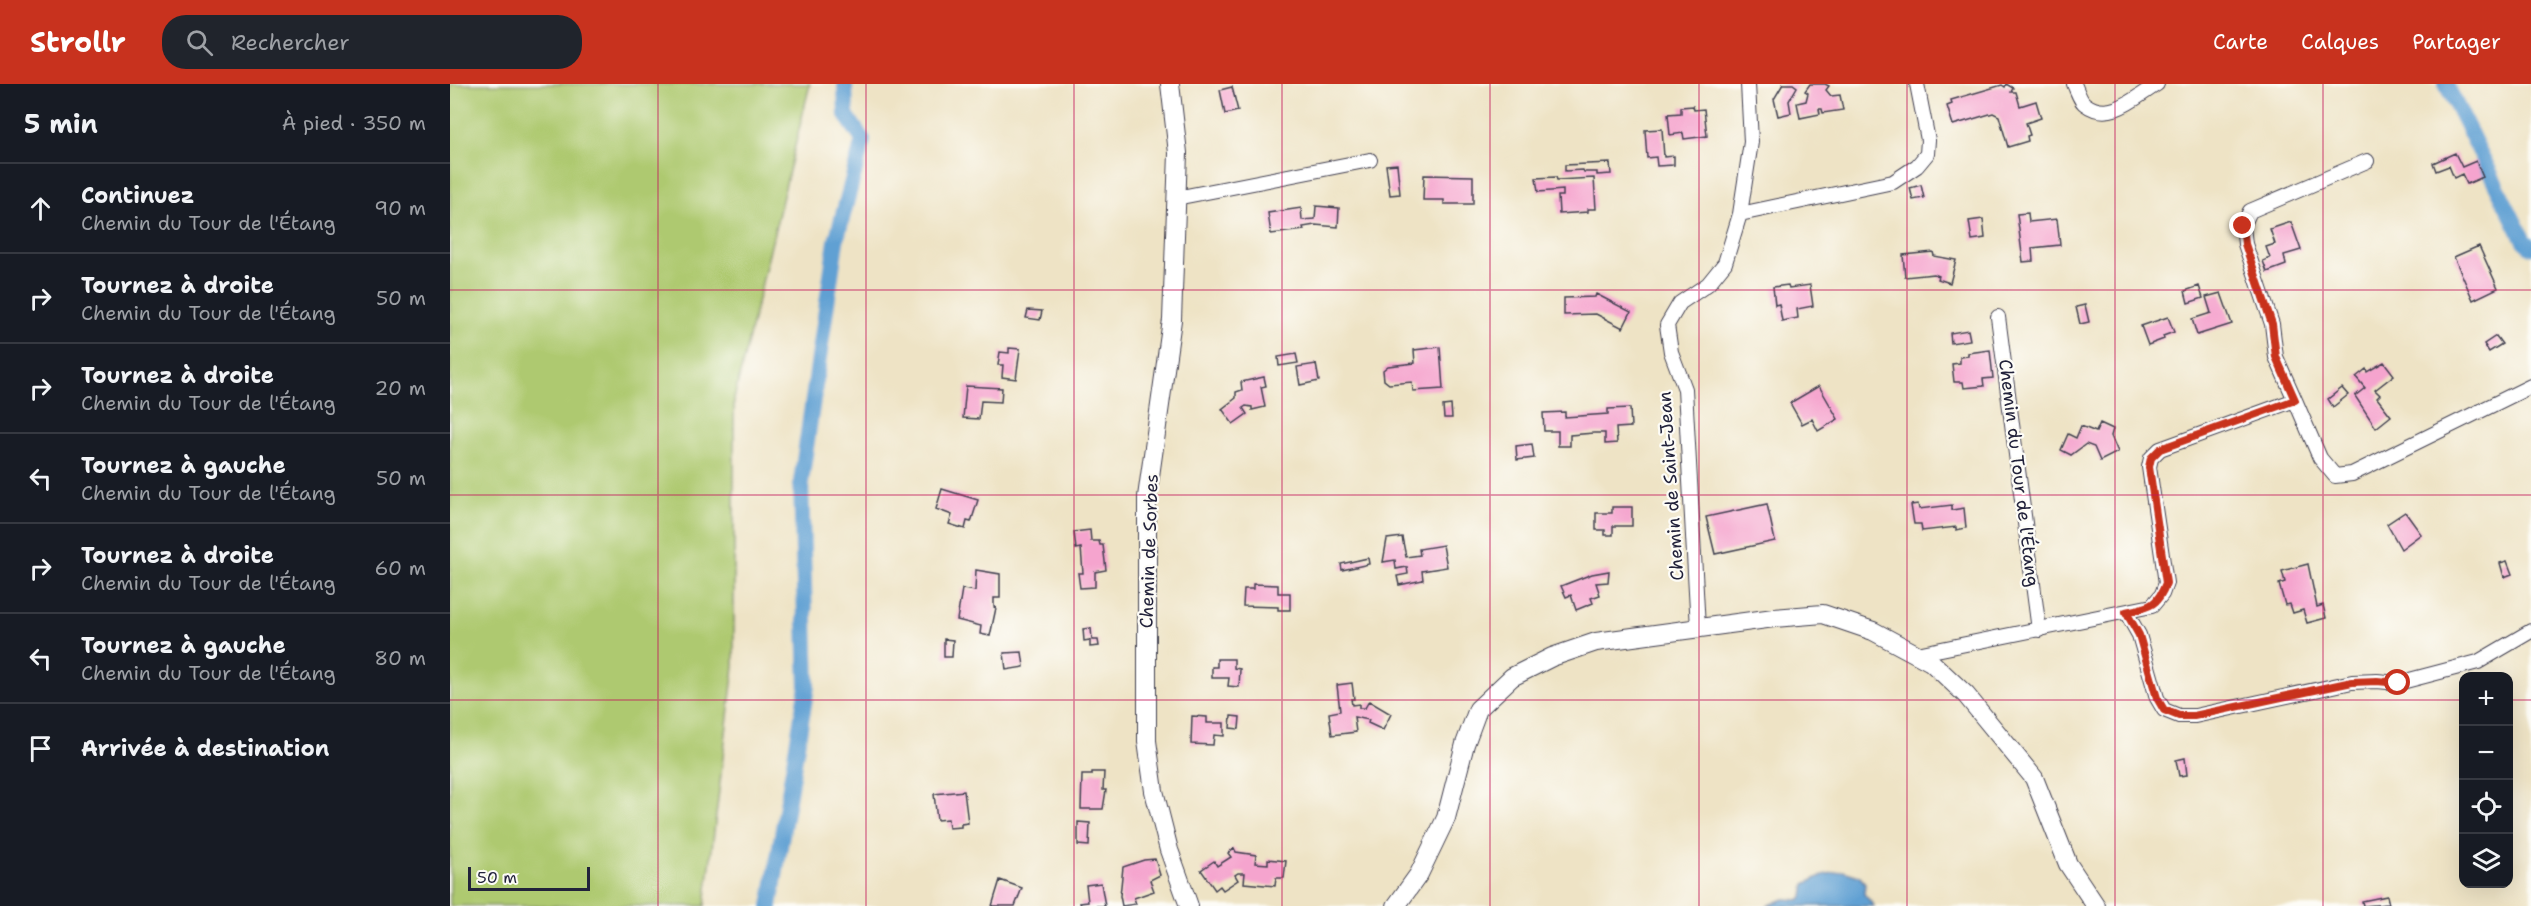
<!DOCTYPE html>
<html lang="fr">
<head>
<meta charset="utf-8">
<style>
	body { margin:0; font-family:"Shantell Sans",sans-serif; background:#20242c; color:#f1f3f6 }
	.controls { position:absolute; right:18px; bottom:18px; display:grid; overflow:hidden; border-radius:12px; box-shadow:0 6px 24px #0002 }
	.controls button { width:54px; height:54px; display:grid; place-items:center; padding:0; border:0; border-bottom:2px solid #363941; background:#171b24; color:#f1f3f6; font:30px sans-serif }
	.scale { position:absolute; left:18px; bottom:15px; width:122px; box-sizing:border-box; padding-left:6px; border:3px solid #22223b; border-top:0; font-size:16px; line-height:21px; white-space:nowrap; color:#22223b; -webkit-text-stroke:4px #fdfcf7; paint-order:stroke }
	.stop { position:absolute; width:18px; height:18px; margin:-14px; border:4px solid #c8321e; border-radius:50%; background:#fff }
	.stop.end { background:#c8321e; border-color:#fff; box-shadow:0 2px 6px #0008 }
	.list { margin:0; padding:0; list-style:none }
	h2 { display:flex; justify-content:space-between; align-items:center; height:78px; margin:0; padding:0 24px; font-size:26px }
	h2 small { font-size:20px; font-weight:400; color:#9ea1a6 }
	.list li { display:grid; grid-template-columns:39px 1fr auto; gap:18px; align-items:center; box-sizing:border-box; height:90px; padding:0 24px; border-top:2px solid #363941 }
	.list b { display:block; font-size:22px; white-space:nowrap }
	.list p { margin:0; font-size:20px; white-space:nowrap; color:#9ea1a6 }
	.list em { font-size:20px; font-style:normal; color:#9ea1a6 }
	.icon { flex:none; width:33px; height:33px; fill:none; stroke:currentColor; stroke-width:2; stroke-linecap:round; stroke-linejoin:round }
	.map { position:relative; flex:none; width:2081px; height:822px; overflow:hidden }
	header { display:flex; align-items:center; gap:36px; box-sizing:border-box; height:84px; padding:0 30px; background:#c8321e; color:#fff }
	header strong { font-size:28px }
	nav { display:flex; gap:33px; margin-inline-start:auto; font-size:21px }
	.search { width:420px; height:54px; background:#20242c; display:flex; align-items:center; gap:15px; box-sizing:border-box; padding:0 21px; border-radius:24px; color:#9ea1a6; font-size:22px }
	main { display:flex }
	aside { flex:1; background:#171b24 }
	.map>svg:first-child { display:block }
	.green { fill:#aec96f; stroke:#687655; stroke-width:1.5 }
	.water { fill:#61a0d3; stroke:#426187; stroke-width:1.5 }
	.lines { fill:none; stroke-linecap:round; stroke-linejoin:round }
	.canal { stroke:#61a0d3; stroke-width:16 }
	.building { fill:#f5a4ce }
	.street-casing { stroke:#413f50; stroke-width:16 }
	.secondary-casing { stroke:#413f50; stroke-width:20 }
	.street { stroke:#fff; stroke-width:14 }
	.secondary { stroke:#fff; stroke-width:18 }
	.route { stroke:#c8321e; stroke-width:8 }
	.grid { fill:none; stroke:#c2185b; stroke-width:1.5; stroke-opacity:0.55 }
	.labels { text-anchor:middle; dominant-baseline:central; stroke-width:4.5; stroke-linejoin:round; paint-order:stroke }
	.street-label { font-size:18px; fill:#22223b; stroke:#fdfcf7 }
</style>
</head>
<body>
<header>
<strong>Strollr</strong>
<div class="search"><svg class="icon" aria-label="search" viewBox="0 0 24 24"><circle cx="10" cy="10" r="6"/><path d="M15 15l6 6"/></svg>Rechercher</div>
<nav><a>Carte</a><a>Calques</a><a>Partager</a></nav>
</header>
<main>
<aside>
<h2>5 min<small>À pied · 350 m</small></h2>
<ul class="list">
<li><svg class="icon" aria-label="ahead" viewBox="0 0 24 24"><path d="M12 20V5M6 11l6-6 6 6"/></svg><div><b>Continuez</b><p>Chemin du Tour de l'Étang</p></div><em>90 m</em></li>
<li><svg class="icon" aria-label="right" viewBox="0 0 24 24"><path d="M7 20v-9h11M14 6l5 5-5 5"/></svg><div><b>Tournez à droite</b><p>Chemin du Tour de l'Étang</p></div><em>50 m</em></li>
<li><svg class="icon" aria-label="right" viewBox="0 0 24 24"><path d="M7 20v-9h11M14 6l5 5-5 5"/></svg><div><b>Tournez à droite</b><p>Chemin du Tour de l'Étang</p></div><em>20 m</em></li>
<li><svg class="icon" aria-label="left" viewBox="0 0 24 24"><path d="M17 20v-9H6M10 6l-5 5 5 5"/></svg><div><b>Tournez à gauche</b><p>Chemin du Tour de l'Étang</p></div><em>50 m</em></li>
<li><svg class="icon" aria-label="right" viewBox="0 0 24 24"><path d="M7 20v-9h11M14 6l5 5-5 5"/></svg><div><b>Tournez à droite</b><p>Chemin du Tour de l'Étang</p></div><em>60 m</em></li>
<li><svg class="icon" aria-label="left" viewBox="0 0 24 24"><path d="M17 20v-9H6M10 6l-5 5 5 5"/></svg><div><b>Tournez à gauche</b><p>Chemin du Tour de l'Étang</p></div><em>80 m</em></li>
<li><svg class="icon" aria-label="arrive" viewBox="0 0 24 24"><path d="M6 21V4h12l-3 4 3 4H6"/></svg><div><b>Arrivée à destination</b></div></li>
</ul>
</aside>
<div class="map">
<svg width="2081" height="822" viewBox="0 0 2081 822">
	<rect width="100%" height="100%" fill="#fdfcf7"/>
	<filter id="ink" filterUnits="userSpaceOnUse"><feTurbulence type="fractalNoise" baseFrequency=".0167" numOctaves="2"/><feDisplacementMap in="SourceGraphic" scale="12" xChannelSelector="R" yChannelSelector="G"/><feConvolveMatrix kernelMatrix="1 2 1 2 8 2 1 2 1" color-interpolation-filters="sRGB"/></filter>
	<filter id="wash" filterUnits="userSpaceOnUse"><feTurbulence type="fractalNoise" baseFrequency=".008" numOctaves="4" result="noise"/><feDisplacementMap in="SourceGraphic" scale="24" xChannelSelector="R" yChannelSelector="G"/><feGaussianBlur stdDeviation="1.35" result="paint"/><feColorMatrix in="noise" values="0 0 0 0 0 0 0 0 0 0 0 0 0 0 0 0 0 1.4 0 .05"/><feComposite in="paint" operator="in"/></filter>
	<g filter="url(#wash)">
		<rect width="100%" height="100%" fill="#eee3c5"/>
		<!-- green -->
		<path class="green" d="M0,0H360L284,315V583L255,822H0Z"/>
		<!-- water -->
		<path class="water" d="M1393,787L1409,792L1415,799L1414,810L1424,822H1317L1334,815L1349,816L1353,813L1355,800L1373,791Z"/>
		<g class="lines">
			<!-- canal -->
			<path class="canal" d="M1996,0L2074,157L2081,163
				M320,822L357,602L351,398L386,157L413,56L396,31L395,0"/>
		</g>
		<g id="blocks">
			<!-- building -->
			<path class="building" d="M1333,0H1343L1347,3L1339,17L1341,29L1328,32L1324,15Z
				M1360,0H1375L1379,2L1376,6L1381,12L1390,11L1393,26L1373,29L1372,25H1369L1370,30L1350,34L1347,19L1356,17L1358,9L1355,7Z
				M1556,0L1563,4L1561,8H1566L1570,22L1586,17L1591,34L1576,39L1580,51L1577,52L1578,57L1558,63L1549,32L1543,29L1503,41L1497,22L1502,20L1501,16L1552,1L1555,3Z
				M782,3L788,27L775,30L770,6Z
				M1243,22L1244,26L1254,25L1257,52L1234,55L1233,49L1220,51L1218,30L1231,29V23Z
				M1212,45L1214,73L1224,72V81L1207,82L1206,73L1197,74L1195,46Z
				M2005,69L2012,83L2026,77L2033,93L2017,100L2012,90L2004,94L1999,82L1986,87L1983,79Z
				M1160,79L1161,90L1147,91V88H1134L1133,86L1115,87V81Z
				M947,80L950,110L940,111L936,81Z
				M974,91L1023,92V120H994V116H973Z
				M1106,93L1107,96L1144,94L1146,125H1138V128L1109,130L1108,112H1113V106L1088,108L1086,94Z
				M1471,101L1474,114L1463,116L1460,104Z
				M866,122L889,124L888,143L865,141L853,143L854,146L821,150L818,129L851,124L852,136L865,135Z
				M1578,129L1579,138L1607,135L1610,161L1582,164L1583,177L1573,178L1567,130Z
				M1533,135L1535,154L1522,156L1519,137Z
				M1841,138L1851,166L1834,171L1836,181L1817,188L1813,177L1820,174L1816,163L1825,160L1820,145Z
				M2029,162L2048,204L2023,216L2004,173Z
				M1483,168L1484,172L1506,176L1500,199L1488,195L1489,192L1484,190L1455,193L1453,171Z
				M1338,201L1339,204L1360,201L1363,222L1347,225L1348,234L1332,237L1329,220L1325,221L1323,203Z
				M1749,202L1753,214L1738,219L1735,207Z
				M1771,209L1782,240L1747,251L1742,235L1761,229L1756,213Z
				M1146,210L1181,228L1173,244L1146,230L1114,231V214L1145,213Z
				M1635,221L1639,238L1630,240L1626,223Z
				M578,226L592,227L590,236L576,234Z
				M1718,233L1724,248L1713,252L1714,255L1698,261L1691,242Z
				M1518,246L1520,256L1501,259L1500,249Z
				M2046,252L2052,260L2039,268L2034,260Z
				M990,263L993,305L963,307L962,298L939,300L934,296L933,286L938,282L965,279L964,266Z
				M559,264L570,265L566,295L552,293L553,281H548L550,268L559,269Z
				M1540,266L1543,294L1533,295L1534,302L1514,304L1513,298H1504L1502,280L1510,279V273L1518,272V269Z
				M846,270L848,279L829,282L828,273Z
				M1934,278L1944,291L1925,306L1930,311L1927,314L1941,332L1926,344L1905,312L1915,304L1906,293L1916,285L1917,288Z
				M866,280L869,297L850,301L847,283Z
				M814,293L816,302L811,303L815,323L802,326V323L796,322L793,324L797,330L783,340L772,325L786,314V308L792,306L791,298Z
				M516,302L552,304L551,318L531,317L529,335L513,334Z
				M1369,302L1388,335L1368,347L1362,335L1352,340L1340,319Z
				M1892,304L1898,311L1883,323L1878,315Z
				M1001,321L1002,334H994L993,322Z
				M1180,324L1181,343L1166,344L1167,359L1155,360V349H1144L1120,351V362H1108V347H1094L1093,329L1115,328V333L1158,330V325Z
				M1650,339L1663,345L1661,352L1668,368L1650,377L1644,363L1636,360L1621,371L1611,366L1618,350L1626,354L1631,342L1646,348Z
				M1082,360L1084,374L1067,376L1066,362Z
				M492,405L528,416L521,438L517,437L515,445L499,440L502,431L486,425Z
				M1317,420L1325,457L1265,470L1256,433Z
				M1468,420L1469,425L1502,421V426L1514,424L1516,444L1506,446V443L1472,447L1471,440H1464L1461,421Z
				M1162,423H1182V442H1163V451H1155V446H1146V429H1162Z
				M1955,428L1971,450L1951,465L1937,440Z
				M640,446L641,457H649L650,461H653L656,486L645,488V503L630,504L628,489H633L631,464L626,465L624,448Z
				M952,453L956,473L970,471L969,465L993,461L997,483L972,487L973,496L949,501L947,492L958,490L957,483L946,485L945,476L933,478L937,455Z
				M918,474L919,480L892,486L891,480Z
				M2057,477L2062,490L2054,493L2050,479Z
				M1858,480L1867,523L1873,521L1876,534L1857,539L1853,526L1843,529L1840,520L1835,521L1829,500L1835,498L1832,487Z
				M526,486L550,490V514H544V523L546,524L540,552L530,550L531,542L507,536L512,505L525,507Z
				M1159,487L1158,498L1146,499L1150,511L1141,514L1143,519L1126,526L1121,511L1116,513L1111,502L1142,490Z
				M803,500L828,501V509H840V526H828V523L793,522L794,505H803Z
				M641,544L642,556H648L649,562L640,563V556L634,557L633,545Z
				M494,555L503,556L502,573H494Z
				M572,568L574,583L556,586L554,569Z
				M767,575H784V584L790,585L789,603L778,602L779,594H762V583H767Z
				M902,599L904,615H901L902,621L909,620V624H915L919,617L941,630L933,646L918,639L919,636L904,633L906,648L882,651L879,629L890,627L887,601Z
				M742,632L757,633V639H774V652L764,651L763,661L741,660Z
				M781,632L790,633L789,645L780,644Z
				M1735,674L1737,691L1729,692L1726,676Z
				M642,688H654L653,706H656L653,725H631L632,691H642Z
				M514,707L518,739L511,740V743L499,744L498,735L487,736L484,710Z
				M628,738L640,739L639,762L628,761Z
				M784,764L786,768L806,771L805,779L818,780V775L836,777L834,794H826L825,802L794,799L795,789H788L785,791L788,796L773,806L770,802L765,806L751,786L764,777L767,782L781,773L778,769Z
				M705,775L710,791L700,796L704,807L684,814L686,820L672,822L670,812L673,783L694,776Z
				M550,796L572,804L565,822H542Z
				M651,799L655,822H631L630,819L638,818L636,801Z
				M1937,812L1939,820L1913,822L1912,817Z"/>
		</g>
	</g>
	<g filter="url(#ink)">
		<use href="#blocks" fill-opacity="0" stroke="#413f50" stroke-width="1.5"/>
		<g class="lines">
			<!-- street casing -->
			<g class="street-casing">
				<path id="street" d="M1624,0C1627,6 1630,17 1635,20C1660,39 1686,13 1707,0
					M726,114L920,76
					M1290,130L1443,98L1467,82L1477,70L1478,56L1467,0
					M1548,233L1589,546
					M1845,316L1826,273L1822,240L1795,160L1793,142L1800,127L1917,77
					M1676,528L1689,551L1707,614L1714,626L1729,632H1745L1902,598L1927,597L1948,599L2028,578L2081,547
					M1248,544L1235,305L1221,268L1217,241L1230,219L1258,200L1275,179L1290,130L1301,58L1298,0
					M1467,570L1702,522L1712,510L1716,499L1699,383L1701,374L1710,365L1845,316L1870,374L1885,392L1902,390L2081,302"/>
			</g>
			<!-- secondary casing -->
			<g class="secondary-casing">
				<path id="secondary" d="M720,0L728,69L722,236L697,413V657L704,707L719,766L739,822
					M946,822L969,790L996,734L1015,660L1028,625L1062,593L1102,573L1146,558L1324,534L1373,530L1423,547L1481,578L1516,611L1584,694L1618,780L1646,822"/>
			</g>
			<!-- street -->
			<use href="#street" class="street"/>
			<!-- secondary -->
			<use href="#secondary" class="secondary"/>
		</g>
	</g>
	<g class="lines" filter="url(#ink)">
		<!-- route -->
		<path class="route" d="M1793,142L1795,160L1822,240L1826,273L1845,316L1710,365L1701,374L1699,383L1716,499C1707,523 1699,523 1676,528L1689,551L1707,614L1714,626L1729,632H1744L1902,598L1927,597L1948,599"/>
	</g>
	<!-- grid -->
	<path class="grid" d="M208,0V822M416,0V822M624,0V822M832,0V822M1040,0V822M1249,0V822M1457,0V822M1665,0V822M1873,0V822M0,206H2081M0,411H2081M0,616H2014M2058,616H2081"/>
	<g class="labels">
		<!-- street labels -->
		<g class="street-label">
			<text transform="translate(1569 389) rotate(83)">Chemin du Tour de l'Étang</text>
			<text transform="translate(1221 402) rotate(-94)">Chemin de Saint-Jean</text>
			<text transform="translate(699 467) rotate(-88)">Chemin de Sorbes</text>
		</g>
	</g>
</svg>
<div class="controls">
<button>+</button>
<button>−</button>
<button><svg class="icon" aria-label="locate" viewBox="0 0 24 24"><circle cx="12" cy="12" r="6"/><path d="M12 2v4M12 18v4M2 12h4M18 12h4"/></svg></button>
<button><svg class="icon" aria-label="layers" viewBox="0 0 24 24"><path d="M12 4l9 5-9 5-9-5zM3 14l9 5 9-5"/></svg></button>
</div>
<div class="scale">50 m</div>
<div class="stop" style="left:1948px;top:599px"></div>
<div class="stop end" style="left:1793px;top:142px"></div>
</div>
</main>
</body>
</html>
